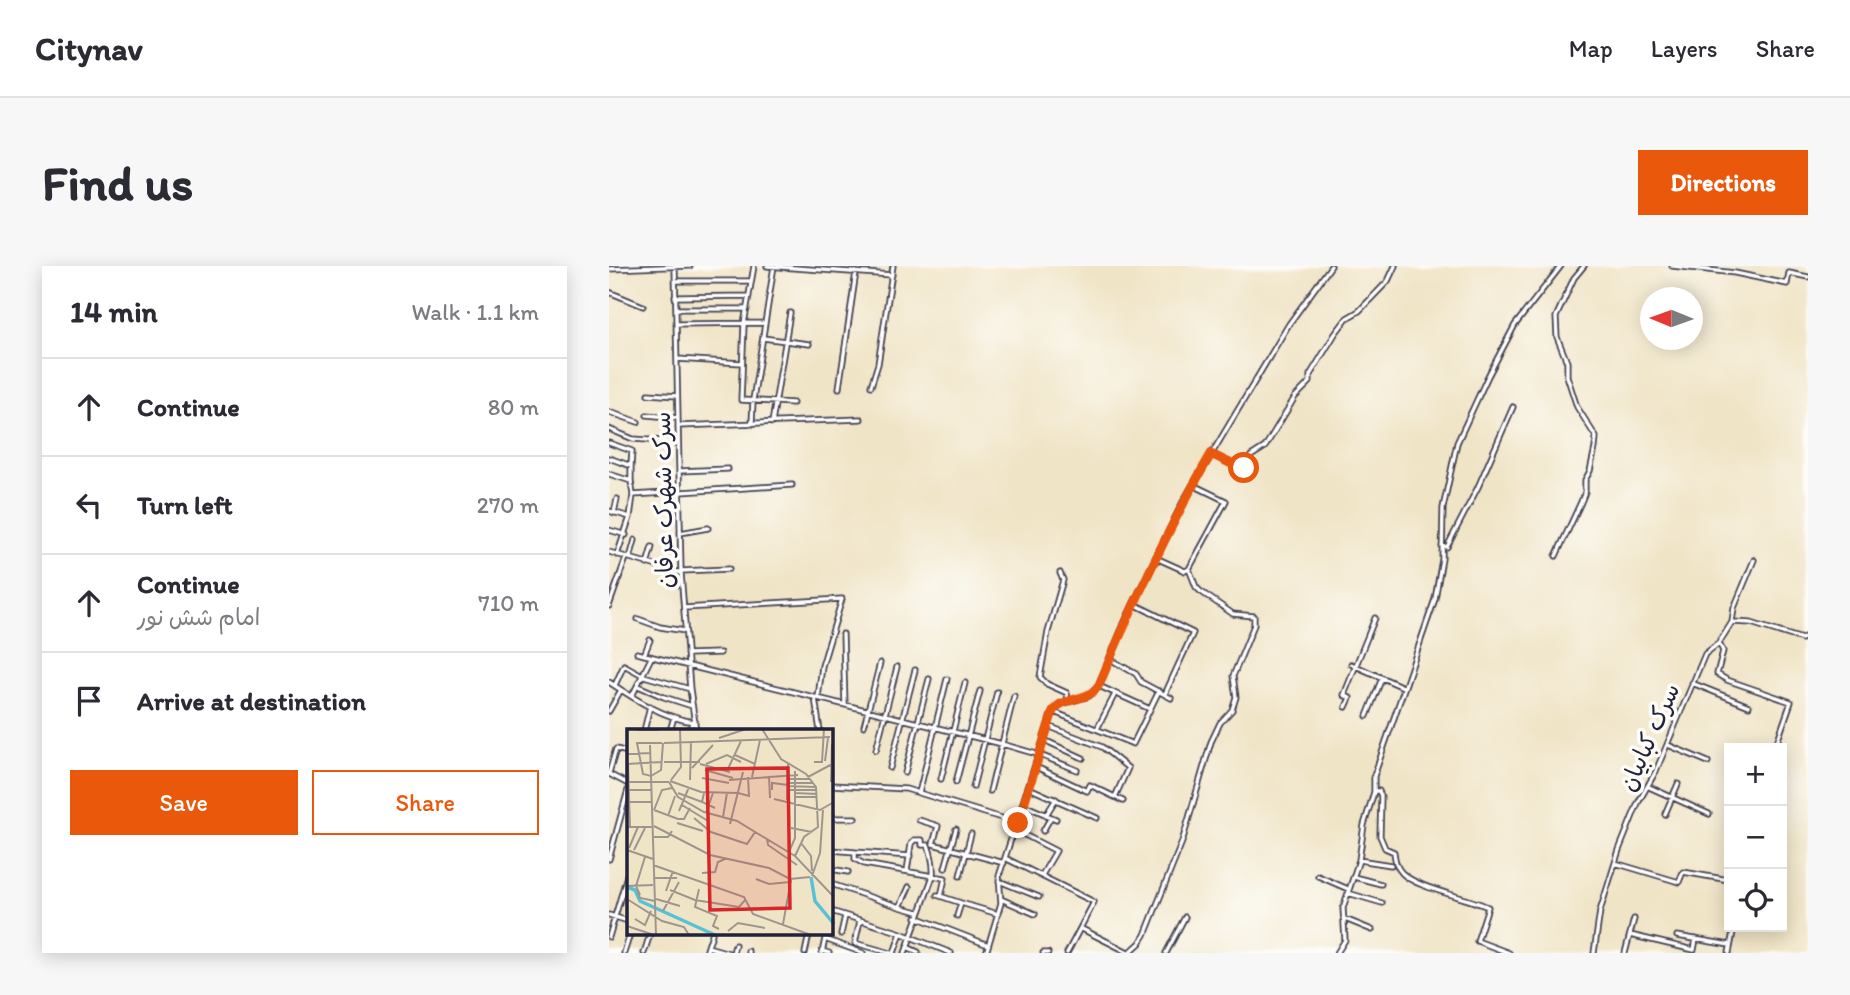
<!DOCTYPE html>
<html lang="en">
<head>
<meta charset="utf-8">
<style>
	body { margin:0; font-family:Itim,"Playpen Sans Arabic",sans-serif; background:#f7f7f7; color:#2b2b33 }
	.controls { position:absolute; right:21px; bottom:21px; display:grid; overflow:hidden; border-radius:0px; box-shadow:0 4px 18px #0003 }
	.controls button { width:63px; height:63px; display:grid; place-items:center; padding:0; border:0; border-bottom:2px solid #e1e1e2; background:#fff; color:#2b2b33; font:35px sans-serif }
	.compass { position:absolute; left:1031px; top:21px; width:63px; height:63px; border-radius:50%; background:#fff; box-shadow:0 4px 18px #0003; rotate:271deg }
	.stop { position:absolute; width:21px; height:21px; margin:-16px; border:5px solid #ea580c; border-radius:50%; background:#fff }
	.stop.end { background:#ea580c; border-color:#fff; box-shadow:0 2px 7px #0008 }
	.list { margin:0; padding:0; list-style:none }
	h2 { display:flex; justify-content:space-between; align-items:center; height:91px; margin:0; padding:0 28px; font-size:30px }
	h2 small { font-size:23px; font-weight:400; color:#7c7c81 }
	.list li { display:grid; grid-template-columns:46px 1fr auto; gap:21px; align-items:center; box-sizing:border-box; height:98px; padding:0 28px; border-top:2px solid #e1e1e2 }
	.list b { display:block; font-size:26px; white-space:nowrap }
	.list p { margin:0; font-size:23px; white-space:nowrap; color:#7c7c81 }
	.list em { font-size:23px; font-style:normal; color:#7c7c81 }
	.actions { display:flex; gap:14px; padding:21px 28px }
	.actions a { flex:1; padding:16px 0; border:2px solid #ea580c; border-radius:0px; text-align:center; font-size:24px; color:#ea580c }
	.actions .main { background:#ea580c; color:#fff }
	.icon { flex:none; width:38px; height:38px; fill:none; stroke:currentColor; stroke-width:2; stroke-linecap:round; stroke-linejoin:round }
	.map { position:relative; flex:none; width:1199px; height:687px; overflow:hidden; border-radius:0px }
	header { display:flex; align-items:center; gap:42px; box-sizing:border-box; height:98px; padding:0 35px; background:#fff; border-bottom:2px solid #e1e1e2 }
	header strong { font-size:33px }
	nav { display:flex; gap:38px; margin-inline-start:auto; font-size:24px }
	.intro { display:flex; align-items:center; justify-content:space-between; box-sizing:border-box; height:168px; padding:0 42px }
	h1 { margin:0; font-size:49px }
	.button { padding:18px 32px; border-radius:0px; background:#ea580c; color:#fff; font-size:24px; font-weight:700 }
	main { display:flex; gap:42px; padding:0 42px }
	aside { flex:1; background:#fff; border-radius:0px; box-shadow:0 4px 18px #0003 }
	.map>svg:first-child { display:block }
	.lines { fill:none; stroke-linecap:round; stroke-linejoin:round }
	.minor-casing { stroke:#413f50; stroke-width:7 }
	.minor { stroke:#fff; stroke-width:3.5 }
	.route { stroke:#ea580c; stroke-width:9 }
	.labels { text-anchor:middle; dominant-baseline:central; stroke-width:7; stroke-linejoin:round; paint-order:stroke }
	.street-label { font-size:24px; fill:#22223b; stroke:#fdfcf7 }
	.inset-river { fill:none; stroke:#58c2d4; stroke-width:3.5 }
	.inset-road { fill:none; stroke:#9e968e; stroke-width:2 }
	.view { fill:#d62828; fill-opacity:0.15; stroke:#d62828; stroke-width:3.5 }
	.inset-edge { fill:none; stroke:#22223b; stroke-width:3.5 }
</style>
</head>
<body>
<header>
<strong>Citynav</strong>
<nav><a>Map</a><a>Layers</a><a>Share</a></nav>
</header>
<div class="intro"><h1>Find us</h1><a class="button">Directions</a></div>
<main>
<aside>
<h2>14 min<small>Walk · 1.1 km</small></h2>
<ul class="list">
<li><svg class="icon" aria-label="ahead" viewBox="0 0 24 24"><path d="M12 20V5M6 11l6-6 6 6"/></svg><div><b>Continue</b></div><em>80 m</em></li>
<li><svg class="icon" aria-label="left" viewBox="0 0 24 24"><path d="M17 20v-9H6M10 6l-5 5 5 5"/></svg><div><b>Turn left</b></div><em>270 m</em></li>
<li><svg class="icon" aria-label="ahead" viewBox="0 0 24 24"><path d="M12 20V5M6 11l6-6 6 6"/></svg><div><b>Continue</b><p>امام شش نور</p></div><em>710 m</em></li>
<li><svg class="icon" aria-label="arrive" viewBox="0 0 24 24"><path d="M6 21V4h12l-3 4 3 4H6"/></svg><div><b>Arrive at destination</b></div></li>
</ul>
<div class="actions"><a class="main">Save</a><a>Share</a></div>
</aside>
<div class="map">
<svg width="1199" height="687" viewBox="0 0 1199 687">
	<rect width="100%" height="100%" fill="#fdfcf7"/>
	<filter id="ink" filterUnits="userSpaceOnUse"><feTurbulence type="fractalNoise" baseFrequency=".0143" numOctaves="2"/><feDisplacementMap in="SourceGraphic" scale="14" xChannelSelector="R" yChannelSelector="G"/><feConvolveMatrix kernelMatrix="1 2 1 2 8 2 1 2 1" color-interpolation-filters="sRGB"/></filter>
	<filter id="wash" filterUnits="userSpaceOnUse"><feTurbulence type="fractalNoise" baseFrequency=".00686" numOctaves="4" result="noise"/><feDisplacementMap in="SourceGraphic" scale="28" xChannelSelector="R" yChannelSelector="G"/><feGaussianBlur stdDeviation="1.57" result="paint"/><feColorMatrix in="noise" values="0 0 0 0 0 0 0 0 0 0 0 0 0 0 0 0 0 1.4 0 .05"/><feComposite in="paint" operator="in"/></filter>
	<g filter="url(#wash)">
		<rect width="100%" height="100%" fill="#f0e4c6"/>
	</g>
	<g filter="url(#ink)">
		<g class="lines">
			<!-- minor casing -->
			<g class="minor-casing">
				<path id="minor" d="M66,0L72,307L81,423L87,465
					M145,0L135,58L132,134L184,137
					M158,0L283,9
					M1063,0L1126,7L1178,18L1180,7L1199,11
					M0,3L81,0
					M66,15H142
					M0,26L34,40
					M66,31L140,30
					M67,43H138
					M67,58L156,57
					M154,72L200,78
					M68,93L133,97
					M262,120L269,98L284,0
					M230,122L247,6
					M39,128L68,130
					M0,146L29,156
					M38,149L69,152
					M163,157L181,47
					M143,158L144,134L165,0
					M69,160L252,153
					M0,163L24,173L69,176
					M0,177L23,185L22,200
					M602,188L631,202H635L642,190L656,181L686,131L701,116V109L726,68L738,52L750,45L779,15L786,0
					M0,192L22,200V215
					M70,205L119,203
					M0,208L22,215L24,229L21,251
					M24,229L183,219
					M0,245L21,251L8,289
					M5,247L8,233
					M0,264L17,269
					M71,267L99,262
					M833,280L838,281L869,221L904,141
					M0,286L72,307
					M947,290L972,236L976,226V214L981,205L986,182L987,171L968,141L958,110V96L948,71L947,51L965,12L975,0
					M21,292L26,274
					M38,298L43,281
					M580,303L617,235L584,219
					M72,305L120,303
					M451,307L454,314L439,366L431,411L438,418L458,427L459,434
					M525,338L584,367L556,428
					M0,340L17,292
					M75,342L233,333L213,400L209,432
					M29,353L51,361L76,365
					M1123,356L1125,342L1145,294
					M234,368L236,439
					M1110,377L1114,385L1108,408L1118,414L1182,436L1166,482
					M28,387L393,478L431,489L468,504
					M78,388L111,387
					M35,389L41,374
					M501,393L527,408L532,416L562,432
					M742,398L794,421
					M0,416C24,432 56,453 86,456
					M1083,417L1140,440
					M6,419L15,399L35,410L81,423
					M29,420L55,431L83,440
					M490,420L541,443
					M23,430L42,392
					M206,432L211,465
					M737,441L741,432L735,429L766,352
					M0,445L12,424
					M445,446L524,478L550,425
					M758,450L773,412
					M255,460L271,397
					M439,460L493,481L519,502L506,531
					M488,463L506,428
					M35,465L41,440
					M61,465L65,451
					M81,465L83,456
					M435,474L474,492
					M1059,479L1099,496
					M267,484L288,401
					M427,501L478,525L481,519L514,535
					M281,502L306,404
					M0,507L7,483L19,486
					M296,507L320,413
					M0,508L19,518
					M332,513L356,417
					M347,516L371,425
					M222,519L297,523L409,557
					M364,521L388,426
					M1040,521L1100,548
					M420,522L488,552
					M381,525L405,430
					M765,525H770L772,530L771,570L776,582L785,586C786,594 787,601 793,607C807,622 857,631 879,641L868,675L900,687
					M310,527L338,413
					M415,539L447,553
					M1056,548L1069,518
					M437,549L447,533
					M222,552H246
					M310,554L329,560L324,578L395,597
					M406,564L447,585L433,609
					M434,565L442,551
					M222,584L246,586V593L255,598L324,610C325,599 323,590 319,579H313V574H305L302,578L298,605
					M246,586L301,590
					M396,592L485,636L458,687
					M0,593L19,524
					M750,594L782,599
					M1006,597L1070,616L1074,606L1120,614
					M336,602L347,563
					M222,603L239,606
					M351,610L362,568
					M709,610L739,623
					M745,611L772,618
					M390,615L430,631
					M222,618L291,641
					M300,621L291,641L309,646
					M739,627L773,637
					M328,629L352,637
					M392,633L426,648
					M222,645L289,666L342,687
					M0,649L19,655
					M348,650L352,637L389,648
					M307,651L379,679
					M736,653L763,664
					M251,655L246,677L282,687
					M473,663L521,687
					M232,668L236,650
					M1021,669L1085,684L1087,673
					M1068,670L1121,679
					M0,671L19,606
					M216,673L254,687
					M99,681L120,687
					M298,681L309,686
					M213,685L220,687
					M15,687L21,668
					M35,687L41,668
					M97,687L103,668
					M124,687L126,679
					M139,687V685
					M196,687L200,668
					M213,687L217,668
					M285,687L292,667
					M296,687L324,610L336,612L332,630
					M377,687L392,637L390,610L444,445L451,438L480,430L490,419L516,356L574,236L680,58L722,0
					M434,687H439
					M520,687L531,677L536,669L573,576L602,476L611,457L623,444L627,431L624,410L645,359V350L624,348L591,325L587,321L580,303L576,305L547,292
					M557,687L576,651
					M728,687L736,674L734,642L750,594L755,559L765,526V510L826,333L833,293L834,242L848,177L879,110L906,59L952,0
					M985,687L991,645L1010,584L1029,537L1047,505L1096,388L1110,377L1123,356L1142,357L1193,373L1199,369
					M1016,687L1025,653
					M1120,687L1125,661"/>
			</g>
			<!-- minor -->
			<use href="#minor" class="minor"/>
		</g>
	</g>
	<g class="lines" filter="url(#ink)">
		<!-- route -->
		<path class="route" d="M409,557L444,445C456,429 479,437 490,419C523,340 559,262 602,188L631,202H635"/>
	</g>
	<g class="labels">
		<!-- street labels -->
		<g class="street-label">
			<text transform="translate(54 234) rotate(-91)">سرک شهرک عرفان</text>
			<text transform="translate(1040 471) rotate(-66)">سرک کبابیان</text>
		</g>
	</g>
	<!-- overview -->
	<g transform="translate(18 463)">
		<rect width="206" height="206" fill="#f0e4c6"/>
		<path class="inset-river" d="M184,148L188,172L207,195M0,158L8,161L13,172L88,206"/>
		<path class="inset-road" d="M135,0L154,30L179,45L189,58L191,98L177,108L168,127M10,1H32M92,9L119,0M35,14H10L16,45L24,47L34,41L36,14M37,14L203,8M23,16L24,47M0,25L23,24M108,26L128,35M198,32L201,9M37,33H73M187,33H195L197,0M0,35L34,33M1,35L3,98M73,35L103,43M79,35L100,26L114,33M65,39L86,16M78,41L106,49M100,42L114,12M24,47L29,206M142,47L143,69M125,48L133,11M181,48L207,34M75,49L102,54M161,50H183M44,51L54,38L53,0M63,51L64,13M102,51L171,46M43,52L74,63L111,64M2,53H42M42,53L51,68L77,83L110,92L168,127L207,168M204,53L205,15M161,54H186M161,57L188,58M2,61H24M145,61V54L161,56M161,61H189M51,64L75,73M77,64L75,73L88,79M111,64L122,67L121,48M168,64L190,65M168,68H190M147,70L193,81L207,73M160,71L161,35M3,73H25M55,76L81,92M27,81L35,61L45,59M27,81L51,90H57L63,79M52,82L62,58M79,84L86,64M41,87L48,67M96,88L100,64M67,89L84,103L120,115L128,103M50,94L76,102M103,95L116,43M27,97L83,126L142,139L163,150L183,148M0,98H26M164,99L185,103M27,108H41L45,102M140,110L141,116L170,136M174,114L184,127L185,142M2,119L11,98M0,121L26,130M7,121L18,99M162,123L168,109V42M26,136L117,168L126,185L184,206M75,144L88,143L91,133L98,130M185,147L193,124L196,81M28,149H50M129,150L142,155L163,153M0,157L26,156M10,160L13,169L28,172M72,160L68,178L90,187L86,197L92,200M43,161L68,171L112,178L119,170M39,162L46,142M13,166L9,157L18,128M0,170L35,192L57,198L62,206M29,170L53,177M36,182L52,153M8,190L18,196L24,182M156,195L164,151M0,197L27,206M101,202L111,194L138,199"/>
		<path class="view" d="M161,39L163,179L83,181L80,40Z"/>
		<rect width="206" height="206" class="inset-edge"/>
	</g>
</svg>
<div class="controls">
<button>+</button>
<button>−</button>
<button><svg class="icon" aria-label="locate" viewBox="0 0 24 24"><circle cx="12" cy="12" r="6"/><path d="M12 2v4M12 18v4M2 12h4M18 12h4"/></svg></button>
</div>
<svg class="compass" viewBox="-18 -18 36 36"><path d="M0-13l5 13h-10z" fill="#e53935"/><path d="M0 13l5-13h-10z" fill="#7c7c81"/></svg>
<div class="stop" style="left:635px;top:202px"></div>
<div class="stop end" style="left:409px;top:557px"></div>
</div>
</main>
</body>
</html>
